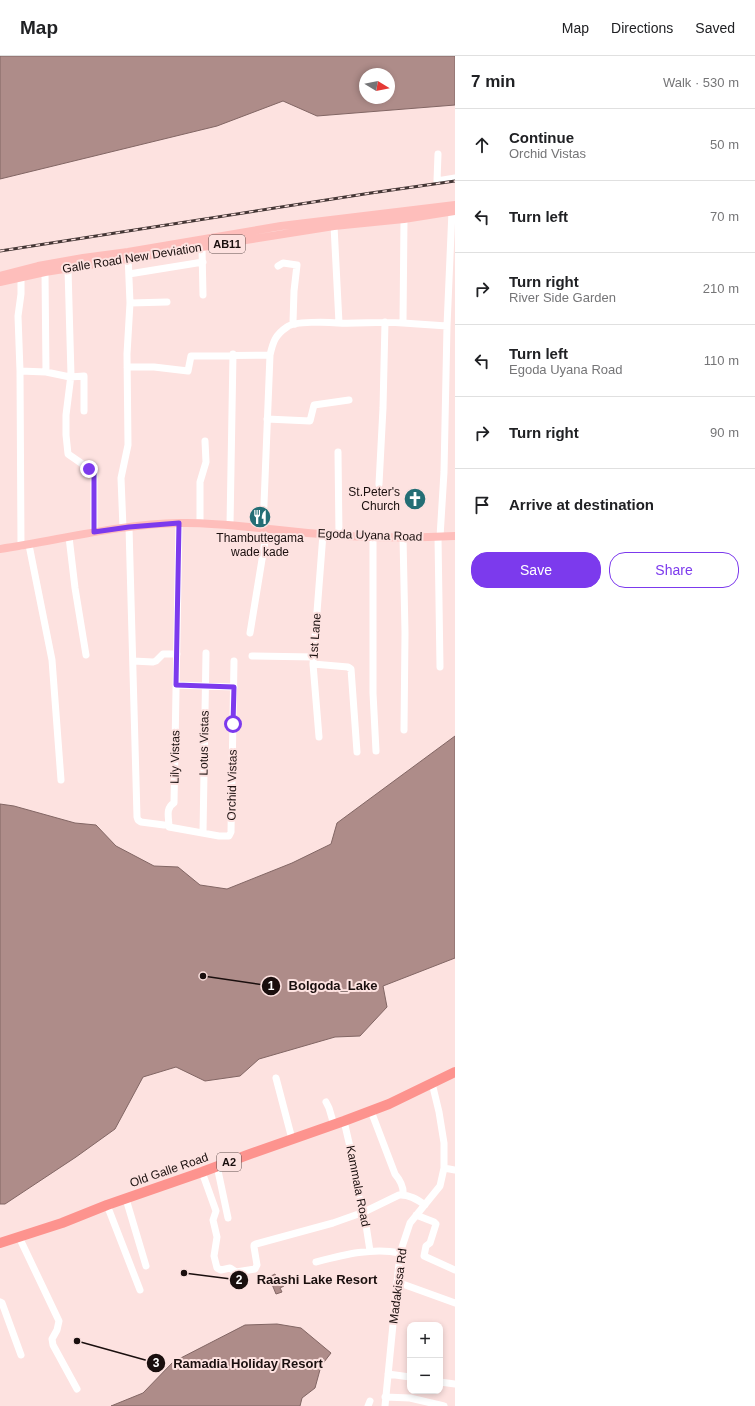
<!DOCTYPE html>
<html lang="en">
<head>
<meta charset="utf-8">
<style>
	body { margin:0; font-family:Helvetica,sans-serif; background:#f2f2f2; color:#202124 }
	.controls { position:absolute; right:12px; bottom:12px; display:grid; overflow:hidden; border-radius:8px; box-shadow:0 2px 6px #0003 }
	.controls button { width:36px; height:36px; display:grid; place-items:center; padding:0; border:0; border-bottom:1px solid #e0e0e0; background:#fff; color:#202124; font:20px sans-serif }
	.compass { position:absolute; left:359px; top:12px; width:36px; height:36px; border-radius:50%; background:#fff; box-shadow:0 2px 6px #0003; rotate:100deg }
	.stop { position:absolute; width:12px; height:12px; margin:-9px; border:3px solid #7c3aed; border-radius:50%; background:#fff }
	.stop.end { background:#7c3aed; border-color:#fff; box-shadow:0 1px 4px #0008 }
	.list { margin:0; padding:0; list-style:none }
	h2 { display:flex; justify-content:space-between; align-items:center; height:52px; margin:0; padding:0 16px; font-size:17px }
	h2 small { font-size:13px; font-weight:400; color:#757577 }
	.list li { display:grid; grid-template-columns:26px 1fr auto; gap:12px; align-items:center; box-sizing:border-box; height:72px; padding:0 16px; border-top:1px solid #e0e0e0 }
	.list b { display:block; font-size:15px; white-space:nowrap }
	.list p { margin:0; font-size:13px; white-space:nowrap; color:#757577 }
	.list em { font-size:13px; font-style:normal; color:#757577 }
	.actions { display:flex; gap:8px; padding:12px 16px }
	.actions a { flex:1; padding:9px 0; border:1px solid #7c3aed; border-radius:16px; text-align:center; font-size:14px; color:#7c3aed }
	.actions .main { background:#7c3aed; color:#fff }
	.icon { flex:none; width:22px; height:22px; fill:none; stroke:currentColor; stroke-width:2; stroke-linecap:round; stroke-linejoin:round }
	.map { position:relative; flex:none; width:455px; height:1350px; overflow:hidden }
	header { display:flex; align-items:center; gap:24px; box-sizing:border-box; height:56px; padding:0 20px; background:#fff; border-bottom:1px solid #e0e0e0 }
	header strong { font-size:19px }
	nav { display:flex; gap:22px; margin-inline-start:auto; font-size:14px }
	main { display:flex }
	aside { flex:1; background:#fff }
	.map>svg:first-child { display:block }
	.water { fill:#ae8c89; stroke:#826664; fill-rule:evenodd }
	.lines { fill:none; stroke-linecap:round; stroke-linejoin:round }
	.minor { stroke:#fff; stroke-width:7 }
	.major { stroke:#febebb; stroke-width:8 }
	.highway { stroke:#fd938e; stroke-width:10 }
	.rail-casing { stroke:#433534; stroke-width:3 }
	.rail { stroke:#fde2e0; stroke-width:1.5; stroke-dasharray:4.5; stroke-linecap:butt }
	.route { stroke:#7c3aed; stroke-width:5 }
	.labels { text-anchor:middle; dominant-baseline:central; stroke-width:4; stroke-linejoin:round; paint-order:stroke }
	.shield { fill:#fde2e0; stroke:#5e4e4d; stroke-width:1 }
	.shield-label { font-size:11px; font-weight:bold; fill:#1a0f0e }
	.street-label { font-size:12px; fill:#1a0f0e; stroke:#fde2e0 }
	.poi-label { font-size:12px; fill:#1a0f0e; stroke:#fde2e0; text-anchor:end }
	.leader { fill:none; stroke:#1a0f0e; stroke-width:1.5 }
	.callout-dot { fill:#1a0f0e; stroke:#fde2e0; stroke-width:1.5 }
	.mark-label { font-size:12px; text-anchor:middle; font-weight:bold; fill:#fff }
	.callout-label { font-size:13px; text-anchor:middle; font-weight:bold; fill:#1a0f0e; stroke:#fde2e0; stroke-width:4; stroke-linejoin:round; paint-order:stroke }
</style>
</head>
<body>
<header>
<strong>Map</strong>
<nav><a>Map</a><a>Directions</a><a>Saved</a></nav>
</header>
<main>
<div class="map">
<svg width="455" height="1350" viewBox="0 0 455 1350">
	<rect width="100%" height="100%" fill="#fde2e0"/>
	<!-- water -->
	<path class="water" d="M0,0H455V49L317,60L283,45L217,70L0,123ZM365,18H389V42H365Z
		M455,680V902L383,930L387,951L360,980L335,981L259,1003L240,1020L205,1025L176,1011L143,1021L115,1073L76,1101L5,1148H0V748L14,750L75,767L96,769L116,790L154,810L178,811L200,829L227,833L292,807L331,788L337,767Z
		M275,1218L277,1223L281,1221L284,1230L280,1232L282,1236L276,1238L269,1221Z
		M277,1268L301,1272L331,1297L321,1310L315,1332L302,1342L300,1350H111L143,1337L173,1306L245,1269Z"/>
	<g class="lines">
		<!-- minor -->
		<path class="minor" d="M438,98L437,125L455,122
			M334,170L339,267
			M202,192L203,239
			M278,210L283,207L297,209L294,235L293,266L295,268
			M68,213L71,319L66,359V379L68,398L94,416V476
			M45,216L46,316
			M129,218L203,206
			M21,221V238L18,260L20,315L21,490
			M130,247L167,246
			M403,267L447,270
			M127,311H154L188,315L191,300L270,299C273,286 275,279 287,271C294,265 328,266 338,267C360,268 381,265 403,267L404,163
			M20,315L46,316L70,321L84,320V355
			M267,363L310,365L314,349L349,344
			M338,396L339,479
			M379,428L383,352L385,266
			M179,467L174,747C165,752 169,762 169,771L219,780H229L231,776L234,605
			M200,467V426L206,406L205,385
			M230,469L233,298
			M129,471L137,761L138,764L141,766L164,769
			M123,472L121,422L128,389L127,298L130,247L128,199
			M263,473L270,299
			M69,481L75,532L86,599
			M373,481V637L376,695
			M403,481L405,577L404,674
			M438,481L440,611
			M440,481L444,416L447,270L452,155
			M29,489L52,604L61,724
			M250,577L267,473
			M252,600L314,601
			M133,605L153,606L156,605L163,598H177
			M313,608L348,611L351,613L357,696
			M176,629L234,631
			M319,681L313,608L323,478
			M203,777L206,597
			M276,1022L292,1083
			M326,1046L329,1052L334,1069
			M371,1055L395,1118C400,1124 404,1131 403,1139
			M344,1065L350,1091L355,1129L364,1156L370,1195
			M217,1110L228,1162
			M444,1112L455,1114
			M202,1116L216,1155L213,1164L217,1181L214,1200L217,1212L221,1214L230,1212L236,1216L255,1213L257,1209L254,1191V1189L256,1188L333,1167L364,1156L399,1139C409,1138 418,1144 425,1149
			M126,1143L146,1210
			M107,1149L140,1234
			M416,1159L434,1166L436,1168L430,1187L426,1190L424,1200L455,1214
			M19,1181L59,1265L57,1274L52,1283L53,1289L77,1333
			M316,1206C343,1199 373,1191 400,1197
			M397,1226L455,1247
			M0,1246L2,1247L21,1299
			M388,1318L410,1321
			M440,1326L455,1328
			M385,1341L410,1342L444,1350
			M368,1350L370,1345
			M385,1350L400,1197L410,1167L440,1130L444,1112V1087L439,1056L432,1027"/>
		<!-- major -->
		<path class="major" d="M0,220L38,210L83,202L128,196L281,170L455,149
			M0,226L45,216L334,170L404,163L455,155
			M0,493C60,484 119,468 180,467C213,466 246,471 279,474C337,481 397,483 455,480"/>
		<!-- highway -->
		<path class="highway" d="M0,1187L62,1167L107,1149L202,1116L250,1098L344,1065L389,1048L455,1016"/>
		<!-- rail casing -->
		<g class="rail-casing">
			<path id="rail" d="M0,195L371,137L455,125"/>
		</g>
		<!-- rail -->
		<use href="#rail" class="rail"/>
	</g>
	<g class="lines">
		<!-- route -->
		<path class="route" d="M89,413L94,416V476L129,471L179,467L176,629L234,631L233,668"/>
	</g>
	<!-- icons -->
	<defs>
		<g id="church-disc" transform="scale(1.15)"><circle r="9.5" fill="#246e75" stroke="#fde2e0"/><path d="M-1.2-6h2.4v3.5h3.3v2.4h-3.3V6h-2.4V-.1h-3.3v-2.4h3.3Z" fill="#fff"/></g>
		<g id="restaurant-disc" transform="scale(1.15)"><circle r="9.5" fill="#246e75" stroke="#fde2e0"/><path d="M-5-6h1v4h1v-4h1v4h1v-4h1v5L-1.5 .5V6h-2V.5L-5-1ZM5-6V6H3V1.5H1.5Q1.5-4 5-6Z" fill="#fff"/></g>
	</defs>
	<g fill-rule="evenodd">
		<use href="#church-disc" x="415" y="443"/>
		<use href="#restaurant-disc" x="260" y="461"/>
	</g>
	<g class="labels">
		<!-- shield labels -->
		<g class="shield">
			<rect x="209" y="179" width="36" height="18" rx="3"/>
			<rect x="217" y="1097" width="24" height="18" rx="3"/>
		</g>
		<g class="shield-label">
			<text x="227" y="188">AB11</text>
			<text x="229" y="1106">A2</text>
		</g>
		<!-- street labels -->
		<g class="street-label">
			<text transform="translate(132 202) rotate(-9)">Galle Road New Deviation</text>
			<text transform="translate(370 479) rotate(2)">Egoda Uyana Road</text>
			<text transform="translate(315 580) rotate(-86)">1st Lane</text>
			<text transform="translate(204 687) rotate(-89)">Lotus Vistas</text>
			<text transform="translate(175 701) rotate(-89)">Lily Vistas</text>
			<text transform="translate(232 729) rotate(-89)">Orchid Vistas</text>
			<text transform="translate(169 1114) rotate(-19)">Old Galle Road</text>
			<text transform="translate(358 1130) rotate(79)">Kammala Road</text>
			<text transform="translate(398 1230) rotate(-83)">Madakissa Rd</text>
		</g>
		<!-- poi labels -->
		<g class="poi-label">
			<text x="400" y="436">St.Peter's<tspan x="400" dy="14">Church</tspan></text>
			<text x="260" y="482" text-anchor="middle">Thambuttegama<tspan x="260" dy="14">wade kade</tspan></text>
		</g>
	</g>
	<!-- callouts -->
	<path class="leader" d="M203 920L271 930M184 1217L239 1224M77 1285L156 1307"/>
	<g class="callout-dot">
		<circle cx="203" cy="920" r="4"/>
		<circle cx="184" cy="1217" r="4"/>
		<circle cx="77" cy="1285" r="4"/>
		<circle cx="271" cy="930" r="10"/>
		<circle cx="239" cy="1224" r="10"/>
		<circle cx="156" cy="1307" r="10"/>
	</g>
	<g class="mark-label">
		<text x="271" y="934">1</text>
		<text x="239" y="1228">2</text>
		<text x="156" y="1311">3</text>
	</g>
	<g class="callout-label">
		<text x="333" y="934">Bolgoda_Lake</text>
		<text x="317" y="1228">Raashi Lake Resort</text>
		<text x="248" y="1312">Ramadia Holiday Resort</text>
	</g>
</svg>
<div class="controls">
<button>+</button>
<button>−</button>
</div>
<svg class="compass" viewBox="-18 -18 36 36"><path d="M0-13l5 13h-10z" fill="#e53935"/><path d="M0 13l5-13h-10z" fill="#757577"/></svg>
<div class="stop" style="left:233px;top:668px"></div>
<div class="stop end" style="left:89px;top:413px"></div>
</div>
<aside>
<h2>7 min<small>Walk · 530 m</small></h2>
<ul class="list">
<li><svg class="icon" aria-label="ahead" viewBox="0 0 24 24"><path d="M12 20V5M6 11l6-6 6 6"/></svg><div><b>Continue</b><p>Orchid Vistas</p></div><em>50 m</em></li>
<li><svg class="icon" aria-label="left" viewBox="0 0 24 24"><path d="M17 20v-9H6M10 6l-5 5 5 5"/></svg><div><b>Turn left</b></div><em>70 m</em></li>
<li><svg class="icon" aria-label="right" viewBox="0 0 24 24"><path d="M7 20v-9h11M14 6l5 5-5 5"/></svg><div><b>Turn right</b><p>River Side Garden</p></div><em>210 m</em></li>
<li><svg class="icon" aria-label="left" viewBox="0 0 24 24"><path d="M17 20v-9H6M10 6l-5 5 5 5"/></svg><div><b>Turn left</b><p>Egoda Uyana Road</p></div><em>110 m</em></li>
<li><svg class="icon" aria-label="right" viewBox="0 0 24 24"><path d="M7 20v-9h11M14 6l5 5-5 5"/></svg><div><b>Turn right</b></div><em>90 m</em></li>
<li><svg class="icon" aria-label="arrive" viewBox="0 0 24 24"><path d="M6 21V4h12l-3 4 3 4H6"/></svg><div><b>Arrive at destination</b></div></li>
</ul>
<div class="actions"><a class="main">Save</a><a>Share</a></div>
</aside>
</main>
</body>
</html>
